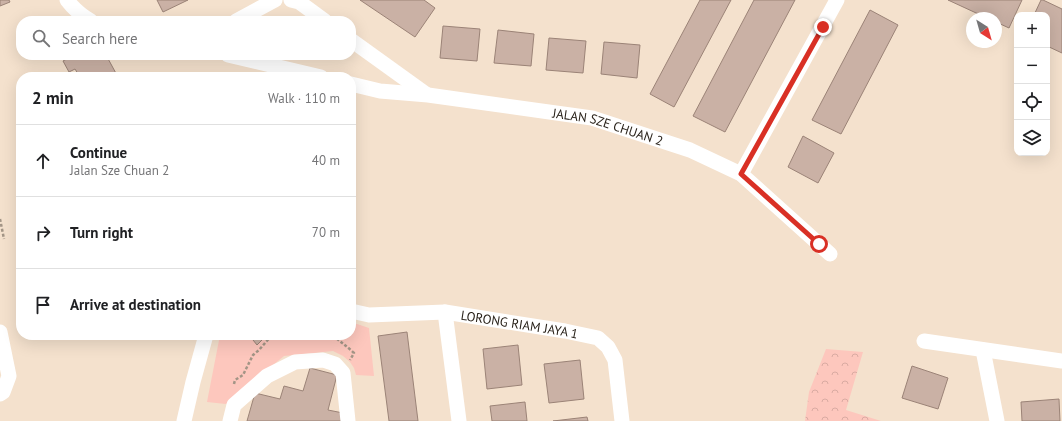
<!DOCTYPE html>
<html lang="en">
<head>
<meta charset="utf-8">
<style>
	body { margin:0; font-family:"PT Sans",sans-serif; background:#f6f6f6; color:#202124 }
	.controls { position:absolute; right:12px; top:12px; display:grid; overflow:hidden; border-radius:8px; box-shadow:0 4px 16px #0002 }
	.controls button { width:36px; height:36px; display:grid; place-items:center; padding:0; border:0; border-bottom:1px solid #e0e0e0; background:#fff; color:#202124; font:20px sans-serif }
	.compass { position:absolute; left:966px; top:12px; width:36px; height:36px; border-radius:50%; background:#fff; box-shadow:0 4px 16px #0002; rotate:143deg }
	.stop { position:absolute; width:12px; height:12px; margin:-9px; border:3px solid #d93025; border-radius:50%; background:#fff }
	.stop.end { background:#d93025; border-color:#fff; box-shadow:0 1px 4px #0008 }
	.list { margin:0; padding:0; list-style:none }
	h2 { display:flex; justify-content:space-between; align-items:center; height:52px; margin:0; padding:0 16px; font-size:17px }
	h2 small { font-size:13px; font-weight:400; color:#757577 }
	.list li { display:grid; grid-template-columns:26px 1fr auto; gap:12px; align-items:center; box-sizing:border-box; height:72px; padding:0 16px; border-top:1px solid #e0e0e0 }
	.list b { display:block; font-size:15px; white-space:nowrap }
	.list p { margin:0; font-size:13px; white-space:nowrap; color:#757577 }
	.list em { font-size:13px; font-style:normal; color:#757577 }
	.icon { flex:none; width:22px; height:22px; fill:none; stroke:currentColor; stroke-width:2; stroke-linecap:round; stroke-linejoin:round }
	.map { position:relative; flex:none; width:1062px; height:421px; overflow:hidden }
	.search { position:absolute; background:#fff; box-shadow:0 4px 16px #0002; left:16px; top:16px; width:340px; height:44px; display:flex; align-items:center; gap:10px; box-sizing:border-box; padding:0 14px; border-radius:16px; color:#757577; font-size:15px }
	.panel { position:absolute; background:#fff; box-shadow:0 4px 16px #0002; left:16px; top:72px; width:340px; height:268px; border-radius:16px }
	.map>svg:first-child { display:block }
	.forest { fill:url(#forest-crowns) }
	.park { fill:#fdc7bd }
	.building { fill:#cab1a5; stroke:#9b8377 }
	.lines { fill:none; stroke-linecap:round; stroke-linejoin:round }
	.path { stroke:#a39586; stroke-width:2.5; stroke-dasharray:3 2; stroke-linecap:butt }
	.minor { stroke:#fff; stroke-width:15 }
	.route { stroke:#d93025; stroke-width:5 }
	.labels { text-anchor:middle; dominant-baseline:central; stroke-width:4; stroke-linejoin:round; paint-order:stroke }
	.street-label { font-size:13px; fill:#29221a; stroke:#fff }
</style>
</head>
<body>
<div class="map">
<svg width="1062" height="421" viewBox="0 0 1062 421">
	<defs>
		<pattern id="forest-crowns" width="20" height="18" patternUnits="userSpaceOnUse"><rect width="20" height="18" fill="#fdc7bd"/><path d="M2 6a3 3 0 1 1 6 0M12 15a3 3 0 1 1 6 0" fill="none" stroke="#d9aba2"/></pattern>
	</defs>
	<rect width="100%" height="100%" fill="#f4e1cd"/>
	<!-- forest -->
	<path class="forest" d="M826,349L863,352L846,410L881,421H805L809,392Z"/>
	<!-- park -->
	<path class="park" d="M351,322L369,328L374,376L356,375L354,368L350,362L343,356L333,351L284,356L226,404L207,402L220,335H351Z"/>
	<!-- building -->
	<path class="building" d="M0,0H9L10,2L0,6Z
		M157,0H188L163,12Z
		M360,0H424L435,8L415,37Z
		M700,0H731L674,107L650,94Z
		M754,0H795L725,132L693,116Z
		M948,0H1022L1009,28L996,22V18H987Z
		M1041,0H1043L1062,9V53L1047,46V15H1034Z
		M870,10L898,25L841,134L812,120Z
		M443,26L480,29L477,61L440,58Z
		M498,30L534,34L531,66L494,63Z
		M549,38L586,41L583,73L546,70Z
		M604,42L640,45L637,78L601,74Z
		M74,55H106L118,77H80L75,69L69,72L63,61Z
		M803,136L834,153L818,183L788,167Z
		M407,332L418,421H389L378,336Z
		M249,335H265L266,336L257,345Z
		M518,345L522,385L487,389L483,349Z
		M580,360L584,399L549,403L544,364Z
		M912,366L948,378L938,409L902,398Z
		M310,368L337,375L328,410L343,413L341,421H247L255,393L280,399L284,386L303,391Z
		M1059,399L1060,421H1022L1021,402Z
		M525,402L527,421H492L490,406Z
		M587,417L588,421H553Z"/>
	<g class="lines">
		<!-- path -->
		<path class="path" d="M0,219L4,239
			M333,335C340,342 347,346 354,353L350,360
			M234,384L235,380L243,375L253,355L259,350L272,335"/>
		<!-- minor -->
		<g class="minor">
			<path d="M67,0C73,8 82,16 91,21"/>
			<path d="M291,0L299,2L325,21"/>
			<path d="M236,21L275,0"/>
			<path d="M351,40L426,94"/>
			<path d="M228,55L321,77"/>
			<path id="s1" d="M351,84L380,91L428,95L592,118L690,150L741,174L830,254"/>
			<path d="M741,174L837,0"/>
			<path id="s2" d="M351,311L369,315L445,312L565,331L598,338L608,347L615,360L622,421"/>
			<path d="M445,312L459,421"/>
			<path d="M0,332L9,376L3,392L0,394"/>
			<path d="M924,341L1062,361"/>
			<path d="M983,350L997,421"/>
			<path d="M184,421L193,382L206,335"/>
			<path d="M230,421L234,405L267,376L295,362L323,360L335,364L343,373L348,421"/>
		</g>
	</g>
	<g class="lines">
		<!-- route -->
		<path class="route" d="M819,244L741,174L823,27"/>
	</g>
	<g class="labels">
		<!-- street labels -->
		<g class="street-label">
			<text stroke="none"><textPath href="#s1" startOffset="261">JALAN SZE CHUAN 2</textPath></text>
			<text stroke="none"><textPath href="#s2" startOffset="170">LORONG RIAM JAYA 1</textPath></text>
		</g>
	</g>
</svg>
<div class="controls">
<button>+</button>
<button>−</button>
<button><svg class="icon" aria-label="locate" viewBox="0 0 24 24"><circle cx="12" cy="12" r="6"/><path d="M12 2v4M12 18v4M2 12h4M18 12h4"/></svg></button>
<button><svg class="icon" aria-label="layers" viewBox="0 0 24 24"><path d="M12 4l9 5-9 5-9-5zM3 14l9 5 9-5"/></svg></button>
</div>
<svg class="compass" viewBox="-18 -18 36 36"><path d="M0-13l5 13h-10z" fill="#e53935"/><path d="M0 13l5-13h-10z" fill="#757577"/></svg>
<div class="stop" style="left:819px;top:244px"></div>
<div class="stop end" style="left:823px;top:27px"></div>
<div class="search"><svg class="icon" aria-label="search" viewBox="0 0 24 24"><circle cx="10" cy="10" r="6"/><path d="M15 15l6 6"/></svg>Search here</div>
<section class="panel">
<h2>2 min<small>Walk · 110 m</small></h2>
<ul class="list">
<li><svg class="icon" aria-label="ahead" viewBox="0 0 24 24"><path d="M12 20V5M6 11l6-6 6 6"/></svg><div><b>Continue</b><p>Jalan Sze Chuan 2</p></div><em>40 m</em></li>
<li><svg class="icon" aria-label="right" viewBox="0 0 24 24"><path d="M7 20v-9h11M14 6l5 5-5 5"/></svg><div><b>Turn right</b></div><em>70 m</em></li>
<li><svg class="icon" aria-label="arrive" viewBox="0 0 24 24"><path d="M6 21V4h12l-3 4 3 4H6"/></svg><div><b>Arrive at destination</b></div></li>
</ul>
</section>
</div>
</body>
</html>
